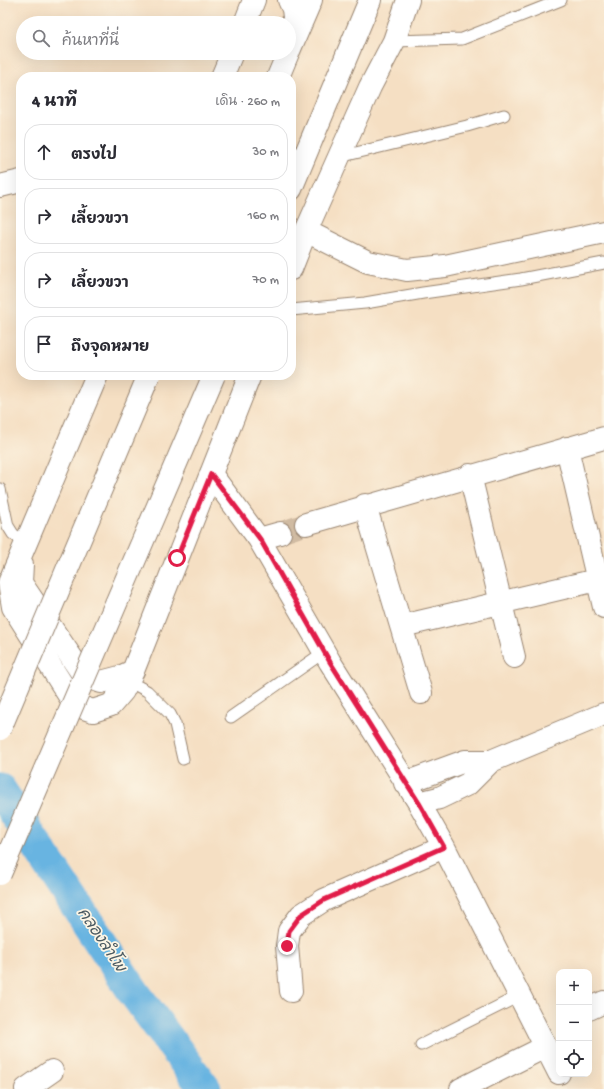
<!DOCTYPE html>
<html lang="th">
<head>
<meta charset="utf-8">
<style>
	body { margin:0; font-family:"Gochi Hand","Playpen Sans Thai",sans-serif; background:#f7f7f7; color:#2b2b33 }
	.controls { position:absolute; right:12px; bottom:12px; display:grid; overflow:hidden; border-radius:8px; box-shadow:0 4px 16px #0002 }
	.controls button { width:36px; height:36px; display:grid; place-items:center; padding:0; border:0; border-bottom:1px solid #e1e1e2; background:#fff; color:#2b2b33; font:20px sans-serif }
	.stop { position:absolute; width:12px; height:12px; margin:-9px; border:3px solid #e11d48; border-radius:50%; background:#fff }
	.stop.end { background:#e11d48; border-color:#fff; box-shadow:0 1px 4px #0008 }
	.list { margin:0; padding:0; list-style:none }
	h2 { display:flex; justify-content:space-between; align-items:center; height:52px; margin:0; padding:0 16px; font-size:17px }
	h2 small { font-size:13px; font-weight:400; color:#7c7c81 }
	.list li { display:grid; grid-template-columns:26px 1fr auto; gap:12px; align-items:center; box-sizing:border-box; height:56px; margin:0 8px 8px; padding:0 8px; border:1px solid #e1e1e2; border-radius:16px }
	.list b { display:block; font-size:15px; white-space:nowrap }
	.list em { font-size:13px; font-style:normal; color:#7c7c81 }
	.icon { flex:none; width:22px; height:22px; fill:none; stroke:currentColor; stroke-width:2; stroke-linecap:round; stroke-linejoin:round }
	.map { position:relative; flex:none; width:604px; height:1089px; overflow:hidden }
	.search { position:absolute; background:#fff; box-shadow:0 4px 16px #0002; left:16px; top:16px; width:280px; height:44px; display:flex; align-items:center; gap:10px; box-sizing:border-box; padding:0 14px; border-radius:22px; color:#7c7c81; font-size:15px }
	.panel { position:absolute; background:#fff; box-shadow:0 4px 16px #0002; left:16px; top:72px; width:280px; height:308px; border-radius:16px }
	.map>svg:first-child { display:block }
	.lines { fill:none; stroke-linecap:round; stroke-linejoin:round }
	.river { stroke:#68b4e1; stroke-width:33 }
	.minor-tunnel { stroke:#d0bba2; stroke-width:22; stroke-dasharray:22 11; stroke-linecap:butt }
	.service-casing { stroke:#988470; stroke-width:13 }
	.minor-casing { stroke:#988470; stroke-width:24 }
	.primary-casing { stroke:#988470; stroke-width:24 }
	.service { stroke:#fff; stroke-width:11 }
	.minor { stroke:#fff; stroke-width:22 }
	.primary { stroke:#fff; stroke-width:22 }
	.primary-bridge-casing { stroke:#988470; stroke-width:24; stroke-linecap:butt }
	.primary-bridge { stroke:#fff; stroke-width:22 }
	.route { stroke:#e11d48; stroke-width:5 }
	.labels { text-anchor:middle; dominant-baseline:central; stroke-width:3.5; stroke-linejoin:round; paint-order:stroke }
	.water-label { font-size:16px; font-style:italic; fill:#4b5a62; stroke:#fcf5e5 }
</style>
</head>
<body>
<div class="map">
<svg width="604" height="1089" viewBox="0 0 604 1089">
	<rect width="100%" height="100%" fill="#fcf5e5"/>
	<filter id="ink" filterUnits="userSpaceOnUse"><feTurbulence type="fractalNoise" baseFrequency=".025" numOctaves="2"/><feDisplacementMap in="SourceGraphic" scale="8" xChannelSelector="R" yChannelSelector="G"/><feConvolveMatrix kernelMatrix="1 2 1 2 8 2 1 2 1" color-interpolation-filters="sRGB"/></filter>
	<filter id="wash" filterUnits="userSpaceOnUse"><feTurbulence type="fractalNoise" baseFrequency=".012" numOctaves="4" result="noise"/><feDisplacementMap in="SourceGraphic" scale="16" xChannelSelector="R" yChannelSelector="G"/><feGaussianBlur stdDeviation="0.9" result="paint"/><feColorMatrix in="noise" values="0 0 0 0 0 0 0 0 0 0 0 0 0 0 0 0 0 1.4 0 .05"/><feComposite in="paint" operator="in"/></filter>
	<g filter="url(#wash)">
		<rect width="100%" height="100%" fill="#f5dfc3"/>
		<g class="lines">
			<!-- river -->
			<path class="river" d="M0,790L135,994L205,1089"/>
		</g>
	</g>
	<g filter="url(#ink)">
		<g class="lines">
			<!-- minor-tunnel -->
			<path class="minor-tunnel" d="M280,533L306,524"/>
			<!-- service casing -->
			<g class="service-casing">
				<path id="service" d="M394,41L462,39L561,0
					M339,157L467,126L504,115
					M291,310L365,303L423,293L521,279L604,263
					M0,489L8,526L13,534L26,543
					M128,681L147,691L170,714L175,724L183,759
					M231,717L324,652
					M421,1045L519,996"/>
			</g>
			<!-- minor casing -->
			<g class="minor-casing">
				<path id="minor" d="M0,186L21,181
					M306,231L368,262L407,270L445,266L604,232
					M567,448L604,607
					M211,474L259,539L330,662L419,803L444,847L559,1073
					M470,475L514,657
					M365,505L421,693
					M306,524L604,438
					M259,539L280,533
					M402,626L597,580
					M405,783L465,761H491
					M419,803L439,798L468,784L491,761L604,714
					M291,991L287,946L289,931L301,915L324,900L444,847
					M589,1009L604,1002
					M26,1089L52,1071
					M461,1089L545,1047"/>
			</g>
			<!-- primary casing -->
			<g class="primary-casing">
				<path id="primary" d="M289,0L293,9L296,34
					M245,23L254,0
					M289,51L311,0
					M222,77L232,53
					M278,77L288,53
					M291,189L370,0
					M291,269L306,231L370,87L394,41L408,0
					M97,375L9,583L13,607L75,705L93,711L111,705L123,691L133,671L250,375
					M22,564L21,583L84,676L101,682L120,677L133,671"/>
			</g>
			<!-- service -->
			<use href="#service" class="service"/>
			<!-- minor -->
			<use href="#minor" class="minor"/>
			<!-- primary -->
			<use href="#primary" class="primary"/>
			<!-- primary-bridge casing -->
			<g class="primary-bridge-casing">
				<path id="primary-bridge" d="M0,729L149,375
					M0,874L214,375"/>
			</g>
			<!-- primary-bridge -->
			<use href="#primary-bridge" class="primary-bridge"/>
		</g>
	</g>
	<g class="lines" filter="url(#ink)">
		<!-- route -->
		<path class="route" d="M177,558L211,474L260,539L330,662L419,803L444,847L324,900L301,915L289,931L287,946"/>
	</g>
	<g class="labels">
		<!-- water labels -->
		<g class="water-label">
			<text transform="translate(100 941) rotate(56)">คลองลำโพ</text>
		</g>
	</g>
</svg>
<div class="controls">
<button>+</button>
<button>−</button>
<button><svg class="icon" aria-label="locate" viewBox="0 0 24 24"><circle cx="12" cy="12" r="6"/><path d="M12 2v4M12 18v4M2 12h4M18 12h4"/></svg></button>
</div>
<div class="stop" style="left:177px;top:558px"></div>
<div class="stop end" style="left:287px;top:946px"></div>
<div class="search"><svg class="icon" aria-label="search" viewBox="0 0 24 24"><circle cx="10" cy="10" r="6"/><path d="M15 15l6 6"/></svg>ค้นหาที่นี่</div>
<section class="panel">
<h2>4 นาที<small>เดิน · 260 m</small></h2>
<ul class="list">
<li><svg class="icon" aria-label="ahead" viewBox="0 0 24 24"><path d="M12 20V5M6 11l6-6 6 6"/></svg><div><b>ตรงไป</b></div><em>30 m</em></li>
<li><svg class="icon" aria-label="right" viewBox="0 0 24 24"><path d="M7 20v-9h11M14 6l5 5-5 5"/></svg><div><b>เลี้ยวขวา</b></div><em>160 m</em></li>
<li><svg class="icon" aria-label="right" viewBox="0 0 24 24"><path d="M7 20v-9h11M14 6l5 5-5 5"/></svg><div><b>เลี้ยวขวา</b></div><em>70 m</em></li>
<li><svg class="icon" aria-label="arrive" viewBox="0 0 24 24"><path d="M6 21V4h12l-3 4 3 4H6"/></svg><div><b>ถึงจุดหมาย</b></div></li>
</ul>
</section>
</div>
</body>
</html>
